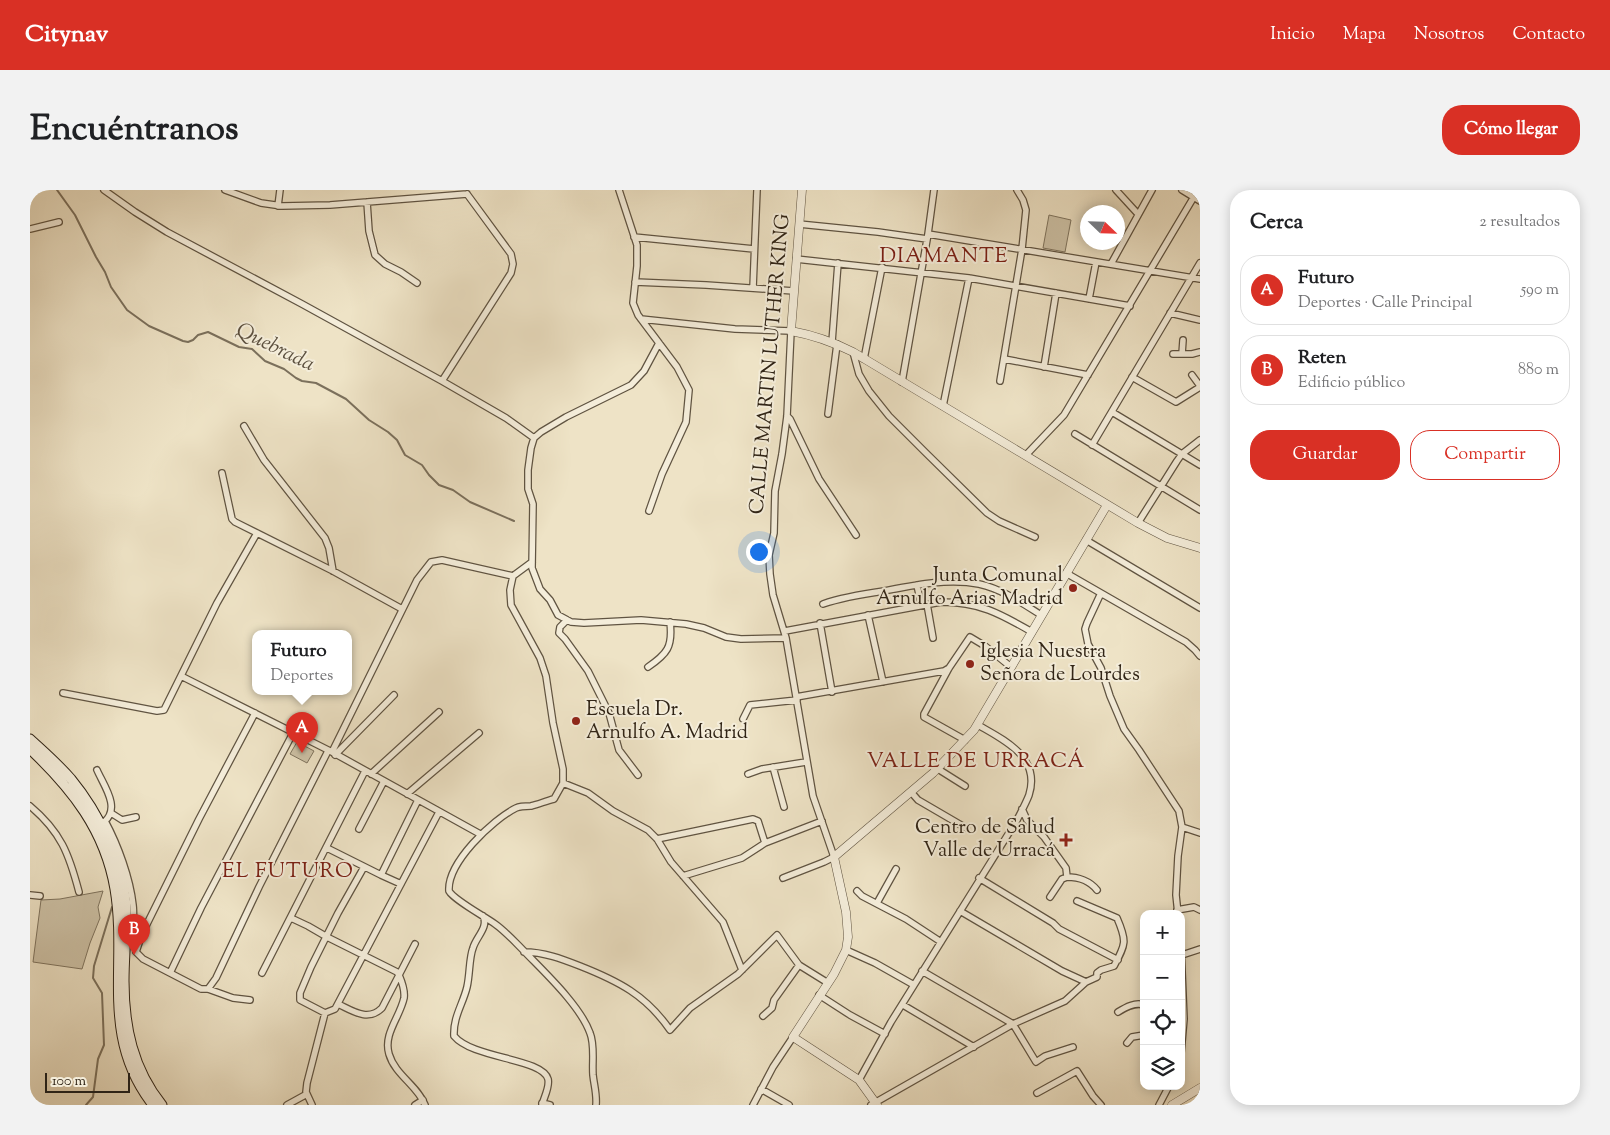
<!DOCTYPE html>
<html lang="es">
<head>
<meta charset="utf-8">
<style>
	body { margin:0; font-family:"Sorts Mill Goudy",serif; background:#f2f2f2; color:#202124 }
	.controls { position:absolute; right:15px; bottom:15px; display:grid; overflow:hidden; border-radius:10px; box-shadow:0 2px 12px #0003 }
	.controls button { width:45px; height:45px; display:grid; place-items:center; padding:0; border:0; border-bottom:1px solid #e0e0e0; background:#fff; color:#202124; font:25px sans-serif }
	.compass { position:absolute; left:1050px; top:15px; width:45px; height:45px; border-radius:50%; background:#fff; box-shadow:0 2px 12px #0003; rotate:113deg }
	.scale { position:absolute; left:15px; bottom:12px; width:85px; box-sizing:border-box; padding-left:5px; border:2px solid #302416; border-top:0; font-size:14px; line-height:18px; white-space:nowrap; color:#302416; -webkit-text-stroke:4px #f4edda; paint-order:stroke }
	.you { position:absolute; left:728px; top:361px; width:18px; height:18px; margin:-12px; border:4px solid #fff; border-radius:50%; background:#1a73e8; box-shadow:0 0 0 8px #1a73e833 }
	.badge { display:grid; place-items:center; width:32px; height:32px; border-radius:50%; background:#d93025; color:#fff; font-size:16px; font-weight:700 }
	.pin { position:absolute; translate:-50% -41px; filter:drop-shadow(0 1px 2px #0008) }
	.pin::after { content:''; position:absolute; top:26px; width:18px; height:15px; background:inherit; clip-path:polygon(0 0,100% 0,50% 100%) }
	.popup { position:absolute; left:222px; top:440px; width:100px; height:65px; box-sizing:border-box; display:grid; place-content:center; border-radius:10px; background:#fff; filter:drop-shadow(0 1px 4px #0005); font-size:16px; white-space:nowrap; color:#757577 }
	.popup b { font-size:19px; color:#202124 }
	.popup::after { content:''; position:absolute; left:50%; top:100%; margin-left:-10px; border:10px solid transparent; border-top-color:#fff }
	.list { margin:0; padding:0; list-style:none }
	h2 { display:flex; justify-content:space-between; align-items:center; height:65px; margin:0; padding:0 20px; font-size:21px }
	h2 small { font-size:16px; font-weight:400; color:#757577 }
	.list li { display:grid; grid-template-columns:32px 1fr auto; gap:15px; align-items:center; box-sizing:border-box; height:70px; margin:0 10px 10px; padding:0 10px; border:1px solid #e0e0e0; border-radius:20px }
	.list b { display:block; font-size:19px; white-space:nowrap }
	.list p { margin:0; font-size:16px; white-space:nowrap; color:#757577 }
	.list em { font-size:16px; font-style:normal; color:#757577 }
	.actions { display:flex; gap:10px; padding:15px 20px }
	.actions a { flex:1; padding:11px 0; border:1px solid #d93025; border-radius:20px; text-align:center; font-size:18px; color:#d93025 }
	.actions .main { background:#d93025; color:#fff }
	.icon { flex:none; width:28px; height:28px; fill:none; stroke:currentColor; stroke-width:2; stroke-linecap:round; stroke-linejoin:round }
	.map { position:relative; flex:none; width:1170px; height:915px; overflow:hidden; border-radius:20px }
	header { display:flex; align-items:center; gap:30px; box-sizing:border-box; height:70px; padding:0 25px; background:#d93025; color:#fff }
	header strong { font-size:24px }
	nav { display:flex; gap:28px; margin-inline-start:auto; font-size:18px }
	.intro { display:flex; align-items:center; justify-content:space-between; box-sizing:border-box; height:120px; padding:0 30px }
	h1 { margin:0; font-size:35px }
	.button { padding:12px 22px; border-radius:20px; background:#d93025; color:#fff; font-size:18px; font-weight:700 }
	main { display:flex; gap:30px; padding:0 30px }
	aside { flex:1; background:#fff; border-radius:20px; box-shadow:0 2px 12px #0003 }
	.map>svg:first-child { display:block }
	.green { fill:#cec3a8; stroke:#7f745f }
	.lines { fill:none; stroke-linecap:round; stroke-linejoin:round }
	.stream { stroke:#7b705c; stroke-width:2 }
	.minor-casing { stroke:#605442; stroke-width:8 }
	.tertiary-casing { stroke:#605442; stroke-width:9 }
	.secondary-casing { stroke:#302416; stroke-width:11 }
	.minor { stroke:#f4edda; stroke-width:5.5 }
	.tertiary { stroke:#f4edda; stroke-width:8 }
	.secondary { stroke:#f4edda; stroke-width:9 }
	.poi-dot { fill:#8f2418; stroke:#f4edda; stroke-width:2 }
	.labels { text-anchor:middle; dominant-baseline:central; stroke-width:4; stroke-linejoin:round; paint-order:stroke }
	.street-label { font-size:20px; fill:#302416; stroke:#f4edda }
	.poi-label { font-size:20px; fill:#302416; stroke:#f4edda; text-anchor:end }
	.neighbourhood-label { font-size:21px; letter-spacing:1px; fill:#7a1f14; stroke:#f4edda }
	.water-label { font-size:21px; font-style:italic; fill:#5c503f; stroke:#f4edda }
</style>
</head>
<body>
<header>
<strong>Citynav</strong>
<nav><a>Inicio</a><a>Mapa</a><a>Nosotros</a><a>Contacto</a></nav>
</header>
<div class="intro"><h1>Encuéntranos</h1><a class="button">Cómo llegar</a></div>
<main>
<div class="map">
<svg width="1170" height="915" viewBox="0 0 1170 915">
	<rect width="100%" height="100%" fill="#eee3c6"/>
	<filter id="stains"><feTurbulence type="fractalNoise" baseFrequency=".004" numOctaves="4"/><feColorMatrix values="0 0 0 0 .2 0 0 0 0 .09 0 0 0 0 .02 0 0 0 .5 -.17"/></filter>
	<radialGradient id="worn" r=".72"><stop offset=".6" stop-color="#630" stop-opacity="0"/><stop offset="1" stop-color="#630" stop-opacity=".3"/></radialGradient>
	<!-- green -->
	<path class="green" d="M1019,25L1041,30L1035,62L1013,58Z
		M267,552L284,561L277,573L260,564Z
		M73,701L68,717L70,728L60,753L52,779L3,772L11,710L30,709Z"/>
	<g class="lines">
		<!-- stream -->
		<path class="stream" d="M27,0L45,25L66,67L75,82L81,97L97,120L119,136L153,151L158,152L163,150L168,145L178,142L209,157L222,159L235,171L254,179L266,188L272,191L286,193L316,209L339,230L358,242L367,250L375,265L392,275L399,285L409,295L423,300L440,312L484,331
			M56,915L63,907L68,869L74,855L72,803L63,788L64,776L82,717"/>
		<!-- minor casing -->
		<g class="minor-casing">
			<path id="minor" d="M74,0L105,22L137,42L272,114L412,191L476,228L504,248
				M195,0L231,13L252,16L300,15L437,4
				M589,0L607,55V76L603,113L608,125L647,177L659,200L656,232L632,284L619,321
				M1086,0L1108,24
				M1152,0L1170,11
				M337,12L339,41L345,65L355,74L371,82L387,93
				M248,16L250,0
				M769,34L848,42L897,49
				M0,39L29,32
				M898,44L1170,89
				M604,47L724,59
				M766,69L939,88L1100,116
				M1081,74L1122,0
				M605,92L676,95L764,101
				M723,98L727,0
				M1059,109L1066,72
				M1140,123L1170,130
				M611,129L705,139L761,141L757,226L752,264L745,301L744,343L739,365L740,384L743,405L756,448L783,606L804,667L794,672L753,688
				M802,152L808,73
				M629,153L614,181L601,195L536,227L511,242L504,248L501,258L498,280V299L503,314L502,378L510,399L520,410L528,425L541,432L554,433L611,430L656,434L674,438L696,447L711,449L756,448
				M823,162L829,184L839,201L859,226L895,262L957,323L969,331L1005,347
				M1143,164H1162L1170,162
				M1152,164L1153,150
				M834,169L852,77
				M974,169L1058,185
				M1014,177L1026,103
				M1162,185L1170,196
				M1102,187L1146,212L1170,197
				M412,191L481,83L483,74L481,64L437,4
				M970,191L992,59L996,20L993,10L987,0
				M872,192L898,44L904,0
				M913,216L939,88
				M1082,222L1170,275
				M798,224L807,154
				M757,226L760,229L789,289L826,345
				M214,236L234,270L295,348L299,358L303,381
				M1045,244L1170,320
				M1062,255L1170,73
				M996,265L1034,225L1168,0
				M192,283L202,329L205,332L303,381L372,419
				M1108,333L1147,271L1152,264L1170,250
				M1056,350L1170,418
				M502,372L483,386L480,400L481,415L510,468L516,486L523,533L533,579V593L524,609C516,611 509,614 501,616C496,616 490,616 486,618C462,630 417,673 419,701C424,710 454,726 465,734C475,741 484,751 493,760C513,781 550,815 560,843C565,855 562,872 563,885C564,895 567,904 566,915
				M1036,383L1156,452L1165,460L1170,466
				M887,395L891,414
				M1071,403L1057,433L1055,439L1058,454L1071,478L1080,506L1094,539L1109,560L1149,621L1152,637L1148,666L1146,705L1148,724
				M793,414C813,407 833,404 854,401C885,395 918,388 949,394C972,399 992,413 1011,425
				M897,414L903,448
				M838,425L853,492
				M537,430L530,437L529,443L535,449L558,481L579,523L589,560L608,585
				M790,433L802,502
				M755,441L911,412C949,412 969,423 1002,442
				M618,477C637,464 643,457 640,432
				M151,486L302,562L450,644
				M33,503L127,521L134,520L187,413L227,343
				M766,507L914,481L919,478
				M713,529L720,515L767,510
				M935,550L894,527V524L919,478L940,447L955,456L981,477
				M302,562L387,390L401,372L412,370L483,386
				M305,565L364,505
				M743,577L754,617
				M908,579L935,596
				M67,580C74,596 91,618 74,632
				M341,584L409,522
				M718,584L732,579L776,572
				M533,593L558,603L583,621L618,640L627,649L641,672L693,732L712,780
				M881,602L888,610L936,638
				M377,604L449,543
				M0,616C31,642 39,664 49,702
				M992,619L997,630L1014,647L1036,678L1037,687L1032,689L1020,707
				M81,623L92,630L106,627
				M75,631C88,655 100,688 103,715C104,723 103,731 104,739L112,744
				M1152,637L1170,643
				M329,639L354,591
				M627,649L723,629L728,631L735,653
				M297,658L351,685
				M334,677L308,723L281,777L270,803V810L295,823L305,819L409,622
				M653,686L712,668L735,653L792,631
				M1037,687C1048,687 1060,691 1067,700
				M949,688L1023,733L1029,739L1088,770
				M371,694L351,685L388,610
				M827,701L832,706L876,729L911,752
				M0,705L10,706
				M847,713L866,679
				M1147,720L1164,717L1170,720
				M930,721L1032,781L1056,792
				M453,726C459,737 446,747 443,758C439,768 440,784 437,797C433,814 423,827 424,846C443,869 512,868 518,889C520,897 514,907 512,915
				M261,728L278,736L297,747L367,782L369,785C372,792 375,801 374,808C370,827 353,844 359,864C365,885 388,896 395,915
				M1151,758L1154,829L1151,863
				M816,760L845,773L884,795
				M494,762C514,762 532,769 550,776C588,791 616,805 640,840L660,818L708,784L747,745L769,775L798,793
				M1152,765L1170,759
				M892,781L983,834L1006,872L1015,866L1043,857
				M140,783L171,718L263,543
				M232,783L335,581
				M178,799L186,788L229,697L298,561
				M789,805L820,825L855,844
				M220,810L203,808L178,799H171L113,769L106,762L112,744L169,629L225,523
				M308,814C323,821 338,832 352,818L385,754
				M873,815L944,857
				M1088,822C1096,817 1105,812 1114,815
				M733,826L742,818L744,810L769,775
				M1097,853L1102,847L1114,845
				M829,890L861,832L987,630C991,622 996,613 999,605C1011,567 974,550 948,535
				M731,899L759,915
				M1007,903L1047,881L1063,906L1071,915
				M512,913L520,915
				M257,915L277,904
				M282,915L276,902L277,893L295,823
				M385,915L393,910
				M723,915L743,877L763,847
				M841,915L983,834L1035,811L1056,792L1067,787V783L1071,780L1084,776C1096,754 1097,751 1087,728L1047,711
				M1129,915L1139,896"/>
		</g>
		<!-- tertiary casing -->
		<g class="tertiary-casing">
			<path id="tertiary" d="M772,0L761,141C783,145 803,152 823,162L1108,333L1137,348L1170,358
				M847,915L829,890L763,847L804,784L816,760L818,747L816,722L804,667L903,583L944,540L1077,315
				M1142,915L1170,898"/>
		</g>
		<!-- secondary casing -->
		<g class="secondary-casing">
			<path id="secondary" d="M0,549C14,562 28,574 41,589C69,623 92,671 96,715C97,741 94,766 94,791C94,837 103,879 132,915
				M0,559C42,599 75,640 85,699C98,776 69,846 123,915"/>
		</g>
		<!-- minor -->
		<use href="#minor" class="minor"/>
		<!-- tertiary -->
		<use href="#tertiary" class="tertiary"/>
		<!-- secondary -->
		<use href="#secondary" class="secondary"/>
	</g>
	<!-- markers -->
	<g class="poi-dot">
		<circle cx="1043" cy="398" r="5"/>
		<circle cx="940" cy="474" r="5"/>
		<circle cx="546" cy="531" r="5"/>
		<path d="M1033.5 642.5h5v5h5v5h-5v5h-5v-5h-5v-5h5z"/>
	</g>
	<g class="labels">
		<!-- street labels -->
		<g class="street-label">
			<text transform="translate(741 174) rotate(-85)">CALLE MARTIN LUTHER KING</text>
		</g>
		<!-- poi labels -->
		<g class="poi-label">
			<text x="1033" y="386">Junta Comunal<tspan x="1033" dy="23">Arnulfo Arias Madrid</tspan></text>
			<text x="950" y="462" text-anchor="start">Iglesia Nuestra<tspan x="950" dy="23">Señora de Lourdes</tspan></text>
			<text x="556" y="520" text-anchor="start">Escuela Dr.<tspan x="556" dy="23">Arnulfo A. Madrid</tspan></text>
			<text x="1025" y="638">Centro de Salud<tspan x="1025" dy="23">Valle de Urracá</tspan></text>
		</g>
		<!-- neighbourhood labels -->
		<g class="neighbourhood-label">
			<text x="914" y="67">DIAMANTE</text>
			<text x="946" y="572">VALLE DE URRACÁ</text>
			<text x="258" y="682">EL FUTURO</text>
		</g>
		<!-- water labels -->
		<g class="water-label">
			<text transform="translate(245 158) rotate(26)">Quebrada</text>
		</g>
	</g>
	<rect width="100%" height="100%" filter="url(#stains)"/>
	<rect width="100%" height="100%" fill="url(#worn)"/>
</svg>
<div class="controls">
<button>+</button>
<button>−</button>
<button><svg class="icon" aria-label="locate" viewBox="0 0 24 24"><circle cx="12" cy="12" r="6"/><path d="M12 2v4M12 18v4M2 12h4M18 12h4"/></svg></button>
<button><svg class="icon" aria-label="layers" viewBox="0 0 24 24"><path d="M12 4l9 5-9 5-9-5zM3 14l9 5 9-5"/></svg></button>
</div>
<svg class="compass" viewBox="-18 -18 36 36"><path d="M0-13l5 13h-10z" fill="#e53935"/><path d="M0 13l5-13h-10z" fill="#757577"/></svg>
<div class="scale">100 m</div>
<div class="you"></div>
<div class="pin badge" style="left:272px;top:563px">A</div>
<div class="popup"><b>Futuro</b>Deportes</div>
<div class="pin badge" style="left:104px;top:765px">B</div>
</div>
<aside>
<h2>Cerca<small>2 resultados</small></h2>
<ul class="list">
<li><span class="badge">A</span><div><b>Futuro</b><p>Deportes · Calle Principal</p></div><em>590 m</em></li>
<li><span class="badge">B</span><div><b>Reten</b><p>Edificio público</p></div><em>880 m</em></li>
</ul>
<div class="actions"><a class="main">Guardar</a><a>Compartir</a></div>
</aside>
</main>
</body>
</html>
